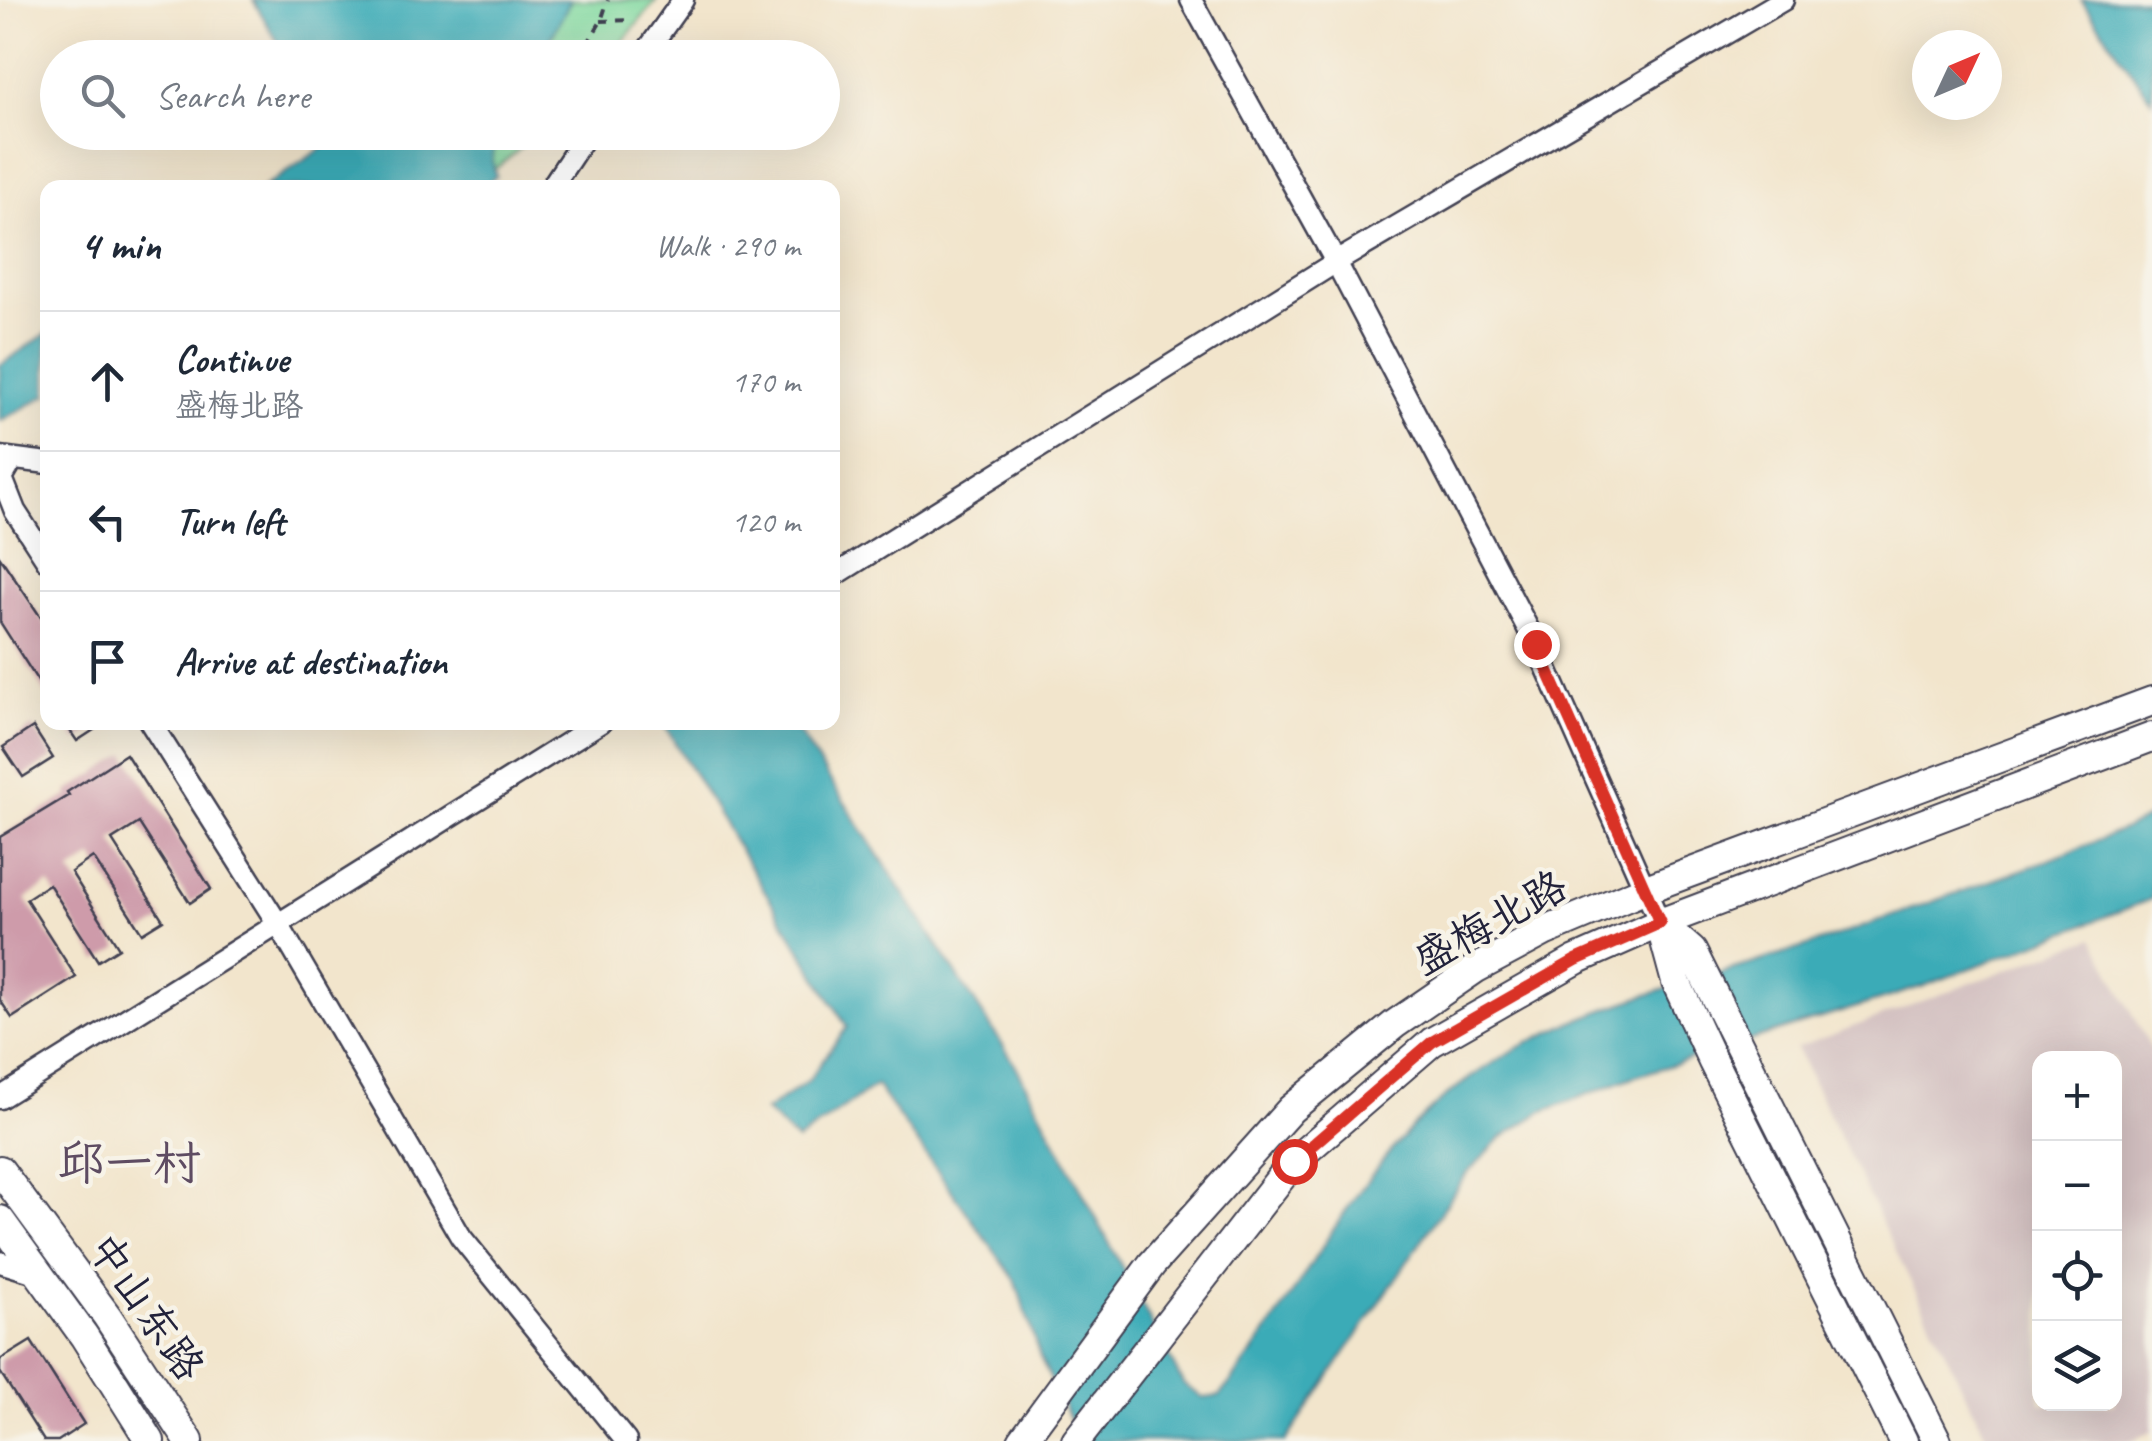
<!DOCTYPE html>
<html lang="en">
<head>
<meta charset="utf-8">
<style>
	body { margin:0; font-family:Caveat,"LXGW WenKai TC",sans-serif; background:#f2f2f3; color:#1f2937 }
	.controls { position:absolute; right:30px; bottom:30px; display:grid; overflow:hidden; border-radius:20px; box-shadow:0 10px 40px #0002 }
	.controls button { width:90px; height:90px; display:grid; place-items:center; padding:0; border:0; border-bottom:2px solid #e0e1e3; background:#fff; color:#1f2937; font:50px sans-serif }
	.compass { position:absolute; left:1912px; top:30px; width:90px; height:90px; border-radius:50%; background:#fff; box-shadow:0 10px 40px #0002; rotate:46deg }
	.stop { position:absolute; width:30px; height:30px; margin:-22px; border:8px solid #d93025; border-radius:50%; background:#fff }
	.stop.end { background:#d93025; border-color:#fff; box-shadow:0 2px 10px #0008 }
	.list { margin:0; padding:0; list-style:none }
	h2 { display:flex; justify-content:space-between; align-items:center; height:130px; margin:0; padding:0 40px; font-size:42px }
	h2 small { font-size:32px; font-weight:400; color:#747a83 }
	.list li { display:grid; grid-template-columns:65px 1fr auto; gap:30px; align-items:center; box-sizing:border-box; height:140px; padding:0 40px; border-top:2px solid #e0e1e3 }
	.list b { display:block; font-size:38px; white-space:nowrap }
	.list p { margin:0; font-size:32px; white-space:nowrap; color:#747a83 }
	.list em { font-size:32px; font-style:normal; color:#747a83 }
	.icon { flex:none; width:55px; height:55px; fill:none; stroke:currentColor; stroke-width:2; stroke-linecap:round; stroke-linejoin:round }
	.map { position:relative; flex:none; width:2152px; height:1441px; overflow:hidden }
	.search { position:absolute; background:#fff; box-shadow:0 10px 40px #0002; left:40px; top:40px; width:800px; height:110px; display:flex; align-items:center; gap:25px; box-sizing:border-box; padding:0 35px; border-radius:55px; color:#747a83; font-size:38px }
	.panel { position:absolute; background:#fff; box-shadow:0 10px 40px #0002; left:40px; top:180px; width:800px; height:550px; border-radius:20px }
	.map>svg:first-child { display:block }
	.industrial { fill:#d2bfc0; fill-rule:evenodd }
	.green { fill:#7dd89e; stroke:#507d6c; stroke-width:2.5 }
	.water { fill:#3babb7; stroke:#2e6679; stroke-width:2.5 }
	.building { fill:#ce9baa }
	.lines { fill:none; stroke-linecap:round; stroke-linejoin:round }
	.minor-casing { stroke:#413f51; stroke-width:25 }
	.major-casing { stroke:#413f51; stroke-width:32 }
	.path { stroke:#413f51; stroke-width:4; stroke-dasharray:8 8; stroke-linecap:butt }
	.minor { stroke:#fff; stroke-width:20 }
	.major { stroke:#fff; stroke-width:28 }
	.route { stroke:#d93025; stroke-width:12 }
	.labels { text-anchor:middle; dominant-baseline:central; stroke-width:9; stroke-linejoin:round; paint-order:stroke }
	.street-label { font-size:42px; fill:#22223b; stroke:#f7f3e8 }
	.quarter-label { font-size:48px; fill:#5e4c62; stroke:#f7f3e8 }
</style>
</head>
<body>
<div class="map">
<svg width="2152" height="1441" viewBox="0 0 2152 1441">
	<rect width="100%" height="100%" fill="#f7f3e8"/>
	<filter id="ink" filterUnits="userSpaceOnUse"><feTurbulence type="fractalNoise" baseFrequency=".01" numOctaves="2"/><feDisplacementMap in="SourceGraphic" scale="20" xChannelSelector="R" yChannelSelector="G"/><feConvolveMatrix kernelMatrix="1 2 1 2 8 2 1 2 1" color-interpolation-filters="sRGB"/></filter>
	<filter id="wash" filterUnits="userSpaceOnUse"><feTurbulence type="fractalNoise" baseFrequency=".0048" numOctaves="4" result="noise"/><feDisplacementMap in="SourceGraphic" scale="40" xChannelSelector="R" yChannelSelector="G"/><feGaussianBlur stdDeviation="2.25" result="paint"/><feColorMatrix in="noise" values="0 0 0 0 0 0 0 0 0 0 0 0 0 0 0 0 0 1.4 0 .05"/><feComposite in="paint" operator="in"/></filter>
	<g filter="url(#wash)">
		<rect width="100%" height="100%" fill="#f2e5cc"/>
		<!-- industrial -->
		<path class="industrial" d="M2093,938L2152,1050V1431L2130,1441H1989L1796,1048ZM2040,1058H2114V1404H2040Z"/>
		<!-- green -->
		<path class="green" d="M348,0H657L609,58L383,57Z
			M428,133H538L473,188Z"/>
		<!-- water -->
		<path class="water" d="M253,0H571L541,57L287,58Z
			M2081,0H2152V100Z
			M331,133H496L492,160L496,176L483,188L264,187L334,140Z
			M47,333V395L0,421V365Z
			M663,723H793L1015,1064L1184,1385L1204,1398L1219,1396C1296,1306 1341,1192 1429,1111C1528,1020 1653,994 1777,956C1835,938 1892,916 1948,896C2017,872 2086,848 2152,816V899L1924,986L1633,1077L1541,1112L1500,1139L1466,1175L1286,1441H1080L1040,1357L1015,1280L876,1085L797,1141L765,1111L808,1081L847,1027Z"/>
		<g id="blocks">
			<!-- building -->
			<path class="building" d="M0,557L48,628V697L0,622Z
				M64,722H106L77,741Z
				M33,727L53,758L23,777L3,747Z
				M126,754L211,889L190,903L139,823L112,840L163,920L142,933L93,857L71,872L119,948L98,961L49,884L26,899L76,977L12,1018L0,1000V837L69,795L67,792Z
				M31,1341L84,1424L58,1441H44L0,1372V1360Z"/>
		</g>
	</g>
	<g filter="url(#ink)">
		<use href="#blocks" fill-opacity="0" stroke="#413f51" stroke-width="2.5"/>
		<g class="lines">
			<!-- minor casing -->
			<g class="minor-casing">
				<path id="minor" d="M1191,0L1336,262L1536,644L1660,923
					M642,58L683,0
					M551,188L588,132
					M0,457L48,463
					M13,459L2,478L15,511L48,562
					M832,577L1336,262L1783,0
					M150,722L278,924L461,1237L626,1441
					M0,1098L601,722
					M0,1262L39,1274"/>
			</g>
			<!-- major casing -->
			<g class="major-casing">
				<path id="major" d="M1660,923L1692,951L1937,1441
					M1660,923L1676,982L1713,1062L1903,1441
					M0,1170L107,1316L189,1441
					M0,1220L84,1336L150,1441
					M1022,1441L1152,1264L1291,1109L1395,1024L1475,969L1546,931L1646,889L2152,701
					M1076,1441L1294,1161L1432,1042L1576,960L1660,923L2152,737"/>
			</g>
			<!-- path -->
			<path class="path" d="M601,21L630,20
				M579,58L601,21L608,0"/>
			<!-- minor -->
			<use href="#minor" class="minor"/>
			<!-- major -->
			<use href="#major" class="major"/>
		</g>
	</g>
	<g class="lines" filter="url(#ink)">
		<!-- route -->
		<path class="route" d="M1294,1161L1432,1042L1576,960L1660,923L1536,644"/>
	</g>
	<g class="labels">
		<!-- street labels -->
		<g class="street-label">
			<text transform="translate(1490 923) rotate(-29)">盛梅北路</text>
			<text transform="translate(146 1307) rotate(55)">中山东路</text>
		</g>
		<!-- quarter labels -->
		<g class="quarter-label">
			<text x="129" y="1163">邱一村</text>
		</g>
	</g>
</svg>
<div class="controls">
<button>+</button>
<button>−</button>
<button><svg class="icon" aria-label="locate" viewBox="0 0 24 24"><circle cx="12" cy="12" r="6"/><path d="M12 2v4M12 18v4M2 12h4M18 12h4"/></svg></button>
<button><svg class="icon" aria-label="layers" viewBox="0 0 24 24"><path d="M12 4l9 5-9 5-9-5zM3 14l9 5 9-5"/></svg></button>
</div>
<svg class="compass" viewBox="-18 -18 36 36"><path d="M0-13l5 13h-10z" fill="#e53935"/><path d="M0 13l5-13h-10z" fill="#747a83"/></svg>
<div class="stop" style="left:1294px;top:1161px"></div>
<div class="stop end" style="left:1536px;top:644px"></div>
<div class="search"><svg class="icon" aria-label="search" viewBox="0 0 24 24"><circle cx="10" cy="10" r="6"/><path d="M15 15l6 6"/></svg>Search here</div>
<section class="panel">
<h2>4 min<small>Walk · 290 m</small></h2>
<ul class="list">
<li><svg class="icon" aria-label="ahead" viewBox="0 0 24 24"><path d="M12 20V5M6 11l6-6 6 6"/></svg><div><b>Continue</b><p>盛梅北路</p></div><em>170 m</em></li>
<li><svg class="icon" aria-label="left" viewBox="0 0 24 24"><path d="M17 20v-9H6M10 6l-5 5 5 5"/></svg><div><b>Turn left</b></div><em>120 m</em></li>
<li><svg class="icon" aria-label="arrive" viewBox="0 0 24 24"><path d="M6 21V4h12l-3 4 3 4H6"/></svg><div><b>Arrive at destination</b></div></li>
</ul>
</section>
</div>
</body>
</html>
